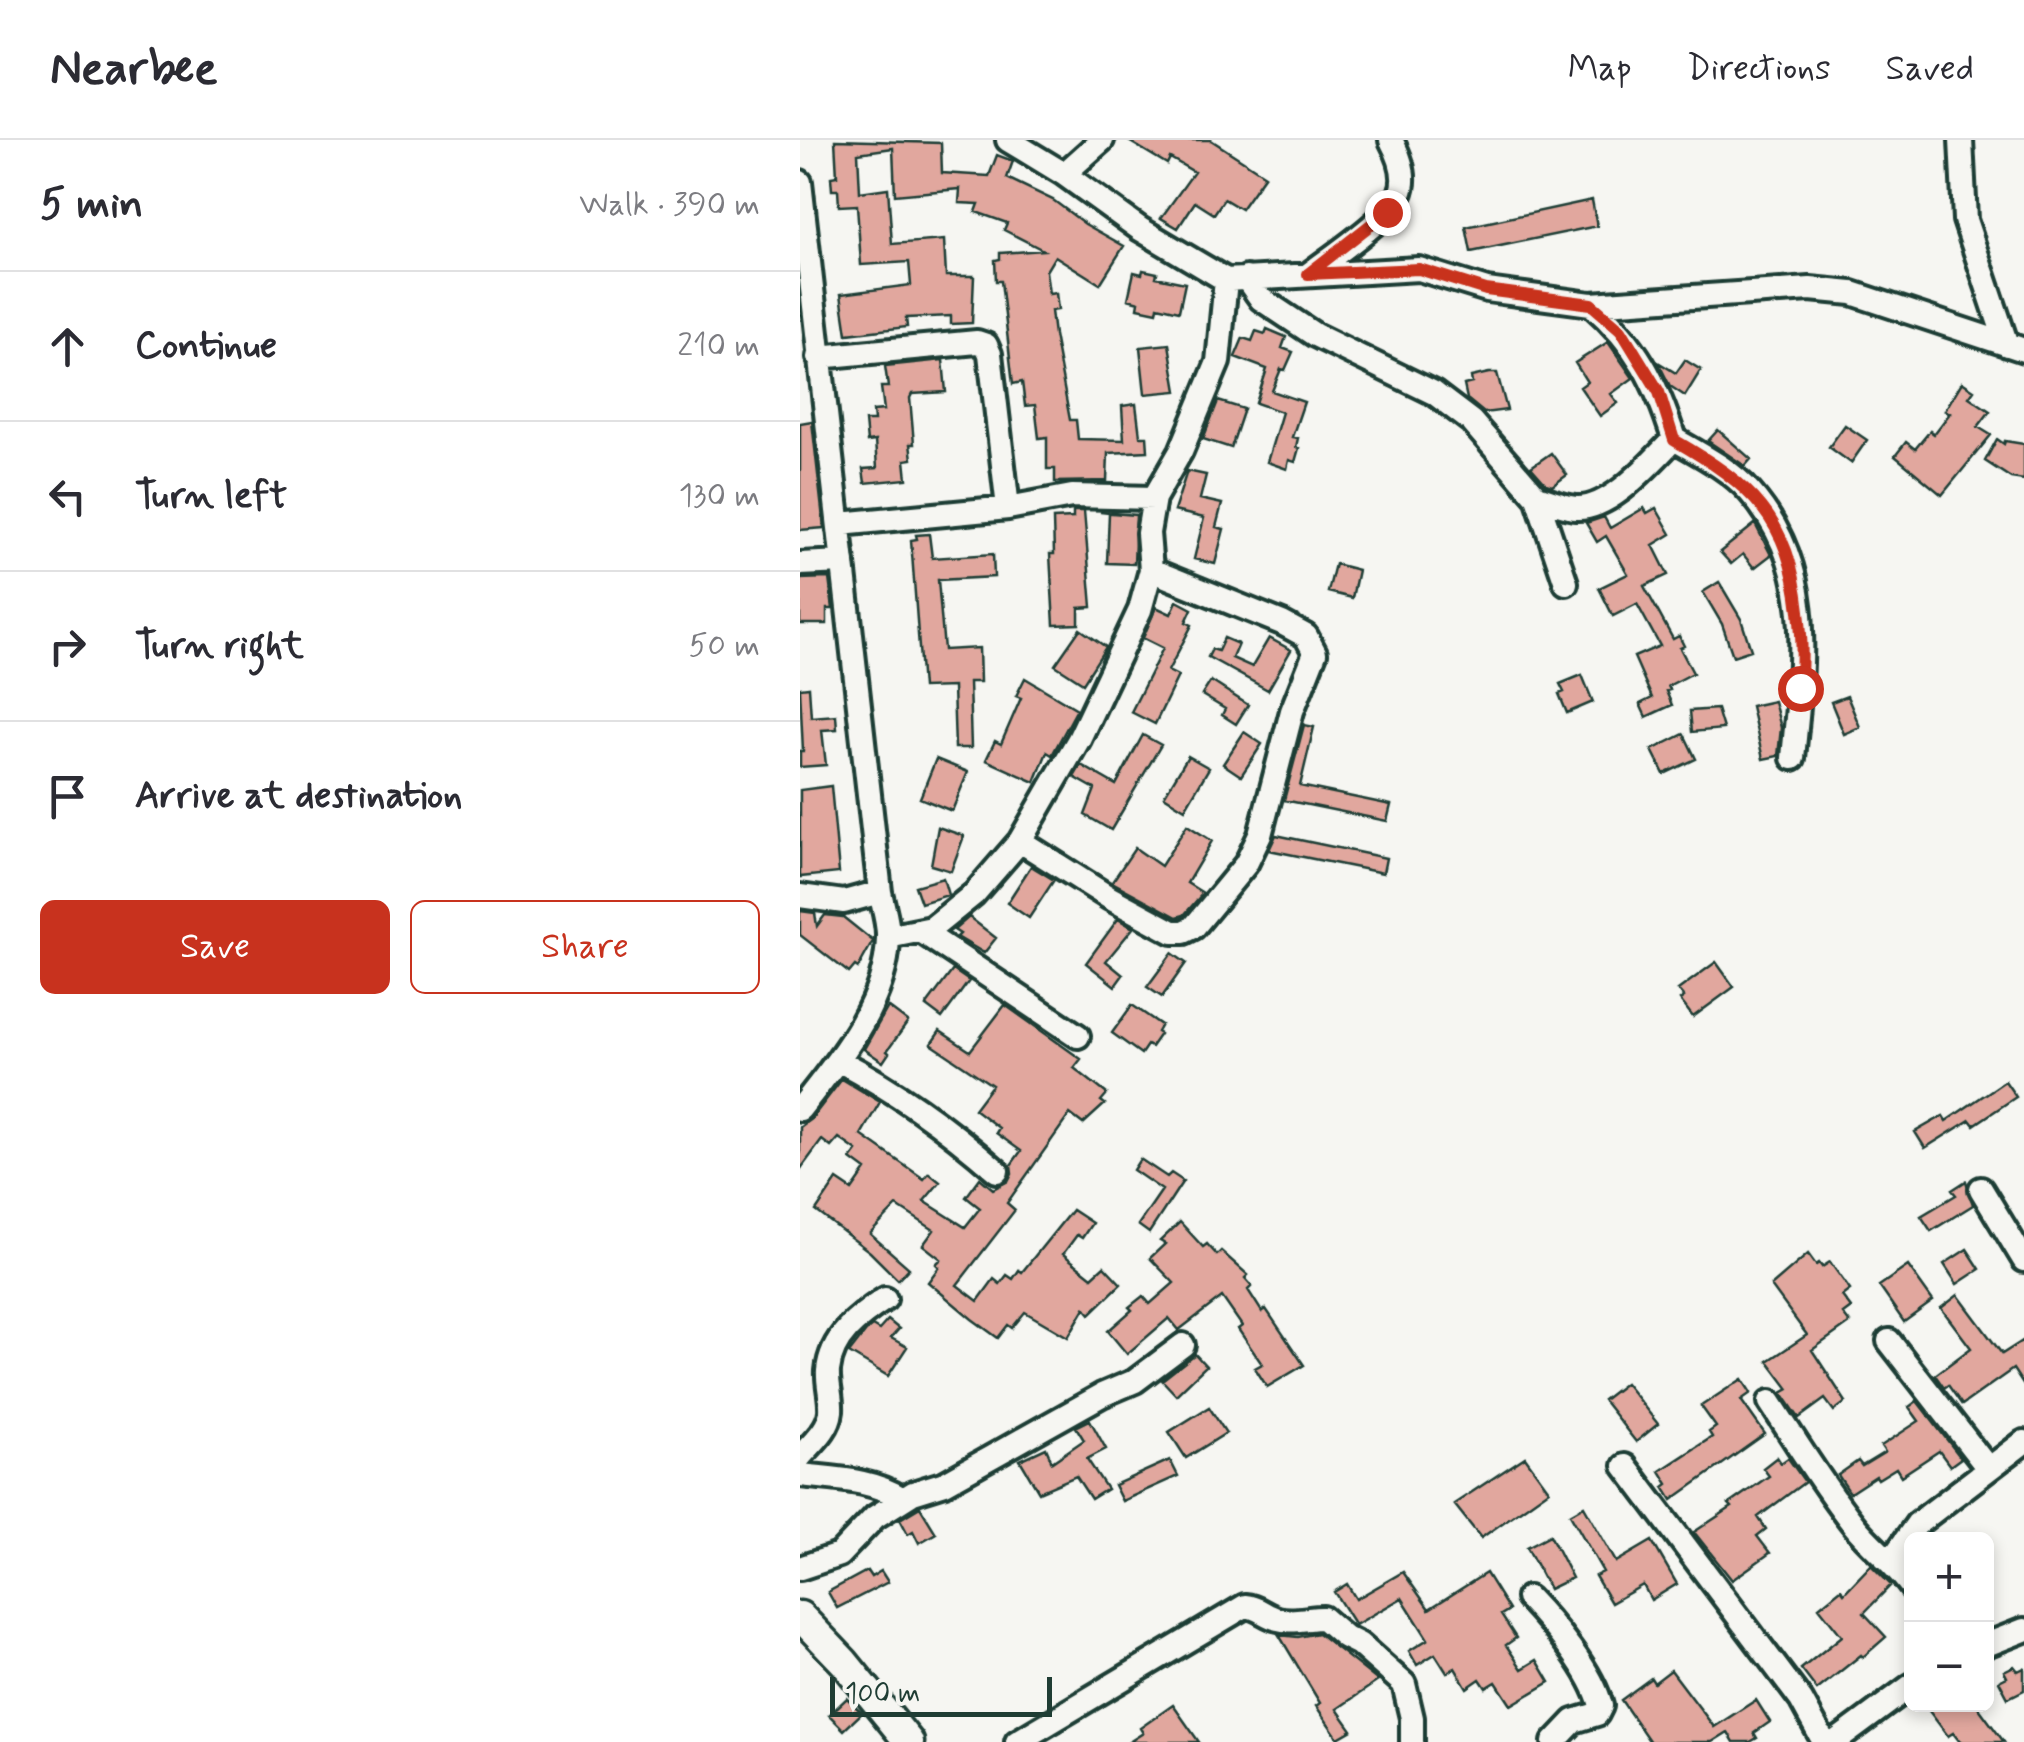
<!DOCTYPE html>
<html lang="en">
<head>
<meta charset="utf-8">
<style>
	body { margin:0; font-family:Mynerve,sans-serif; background:#f7f7f7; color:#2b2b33 }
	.controls { position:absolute; right:30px; bottom:30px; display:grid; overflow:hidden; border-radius:15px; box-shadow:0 5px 15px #0003 }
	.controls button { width:90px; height:90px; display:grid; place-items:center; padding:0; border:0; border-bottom:2px solid #e1e1e2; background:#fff; color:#2b2b33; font:50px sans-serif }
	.scale { position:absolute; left:30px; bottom:25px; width:222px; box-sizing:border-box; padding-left:10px; border:5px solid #1f3d34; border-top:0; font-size:28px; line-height:35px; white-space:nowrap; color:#1f3d34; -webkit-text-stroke:8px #f6f6f2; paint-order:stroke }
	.stop { position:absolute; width:30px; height:30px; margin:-22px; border:8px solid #c8321e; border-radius:50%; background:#fff }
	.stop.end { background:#c8321e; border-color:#fff; box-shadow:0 2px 10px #0008 }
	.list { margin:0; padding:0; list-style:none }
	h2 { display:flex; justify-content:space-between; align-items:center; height:130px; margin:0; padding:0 40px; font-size:42px }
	h2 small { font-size:32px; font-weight:400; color:#7c7c81 }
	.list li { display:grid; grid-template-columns:65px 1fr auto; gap:30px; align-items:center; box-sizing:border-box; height:150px; padding:0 40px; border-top:2px solid #e1e1e2 }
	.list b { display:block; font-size:38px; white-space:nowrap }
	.list em { font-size:32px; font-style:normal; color:#7c7c81 }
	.actions { display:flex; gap:20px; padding:30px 40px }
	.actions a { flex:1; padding:22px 0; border:2px solid #c8321e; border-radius:15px; text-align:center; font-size:35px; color:#c8321e }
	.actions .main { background:#c8321e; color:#fff }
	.icon { flex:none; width:55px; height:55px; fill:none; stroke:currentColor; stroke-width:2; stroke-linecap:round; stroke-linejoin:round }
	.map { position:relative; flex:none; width:1224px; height:1602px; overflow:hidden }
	header { display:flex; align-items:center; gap:60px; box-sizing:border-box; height:140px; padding:0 50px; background:#fff; border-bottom:2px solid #e1e1e2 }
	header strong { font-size:48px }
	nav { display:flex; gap:55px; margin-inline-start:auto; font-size:35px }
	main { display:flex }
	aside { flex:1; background:#fff }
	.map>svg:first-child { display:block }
	.building { fill:#e1a79e; stroke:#1f3d34; stroke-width:2.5 }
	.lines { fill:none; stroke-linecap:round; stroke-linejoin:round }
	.minor-casing { stroke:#1f3d34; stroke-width:30 }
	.major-casing { stroke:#1f3d34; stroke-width:35 }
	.minor { stroke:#f6f6f2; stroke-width:22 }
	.major { stroke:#f6f6f2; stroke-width:28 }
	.route { stroke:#c8321e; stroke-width:12 }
</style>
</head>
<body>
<header>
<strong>Nearbee</strong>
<nav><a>Map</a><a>Directions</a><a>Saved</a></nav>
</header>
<main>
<aside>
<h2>5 min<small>Walk · 390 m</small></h2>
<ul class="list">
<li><svg class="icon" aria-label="ahead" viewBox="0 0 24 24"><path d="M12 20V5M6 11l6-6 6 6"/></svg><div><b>Continue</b></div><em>210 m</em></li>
<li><svg class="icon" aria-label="left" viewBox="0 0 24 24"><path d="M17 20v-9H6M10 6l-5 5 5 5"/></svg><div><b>Turn left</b></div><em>130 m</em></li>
<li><svg class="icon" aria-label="right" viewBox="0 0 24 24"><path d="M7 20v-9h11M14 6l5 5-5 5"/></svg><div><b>Turn right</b></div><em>50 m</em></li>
<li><svg class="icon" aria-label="arrive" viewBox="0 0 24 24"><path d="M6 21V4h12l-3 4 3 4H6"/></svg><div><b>Arrive at destination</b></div></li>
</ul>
<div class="actions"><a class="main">Save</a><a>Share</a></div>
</aside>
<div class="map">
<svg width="1224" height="1602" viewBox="0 0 1224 1602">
	<rect width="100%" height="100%" fill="#f6f6f2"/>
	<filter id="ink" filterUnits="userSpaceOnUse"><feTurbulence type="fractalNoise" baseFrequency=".01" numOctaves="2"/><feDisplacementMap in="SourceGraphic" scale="20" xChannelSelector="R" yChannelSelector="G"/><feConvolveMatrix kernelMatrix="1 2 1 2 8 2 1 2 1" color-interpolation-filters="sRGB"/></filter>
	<g filter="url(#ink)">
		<!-- building -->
		<path class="building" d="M35,0L141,3L142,33L189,36L197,15L213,21L207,38L253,60L285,84L324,106L300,144L255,116L246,131L249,154L256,153L258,170L251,171L254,195L270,280H276L278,299L324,300L322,266L336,264L340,296H347L348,311L308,313L307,341L255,342V329H247V297L239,298L235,265L225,266L222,242L213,244L201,141H196L195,120L200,119V113L243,110L204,90L207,83L176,72L179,64L159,63L160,49L95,55L93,8L58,13L60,52L88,48L92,104L144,100L146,136H174L172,183L151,184V176L106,178L107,187L47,194L41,154L111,145L109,122L61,125L57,65L39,66L38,50H32L31,37L37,36Z
			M327,0H411L465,35L441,69L424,59L414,74L395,62L378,88L361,78L394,32L370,18L367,24Z
			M792,60L797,86L671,112L666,87Z
			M343,130L357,133L356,137L385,143L379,171L358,166L357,172L338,168L339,162L328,159L334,132L342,134Z
			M467,189L486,197L482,208L493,212L485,230L481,229L472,251L504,262L492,297L498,298L496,307L499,308L495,322L489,320L487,329L467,322L482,272L456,263L467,229L435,217L443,198L452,201L456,191L465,194Z
			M808,202L833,238L811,254L818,263L800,276L780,247L787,242L775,223Z
			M369,204L377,251L345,254L340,207Z
			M143,220L146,252L112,254L110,258L114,304H110L112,319L105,320L107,339L65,343L63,329L77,328L75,301L67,302L65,281H74L73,271L84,270L81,247H88L85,226Z
			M885,220L901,230L885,256L870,246L858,222L876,233Z
			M689,233H697L707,270L684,273L667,259L664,245L672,243L671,237Z
			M1162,242L1174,250L1169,257L1190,271L1178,287L1191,295L1142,355L1095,316L1106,302L1115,309L1130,291L1134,294L1150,273L1145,270Z
			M418,261L444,269L431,308L403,299Z
			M12,281L24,388L0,390V283Z
			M1045,285L1067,300L1051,323L1029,307Z
			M918,290L951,319L945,326L908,301Z
			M1197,299L1204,304L1205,301L1224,304V340L1211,338L1185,321Z
			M751,313L767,335L752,346L746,344L731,327Z
			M387,331L406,335L400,359L422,364L416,387L424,389L415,424L394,419L404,378L374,371Z
			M844,368L847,373L856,368L871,394L853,405L868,435L844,446L873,499L879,496L884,506L880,508L893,533L868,546L870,550L866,551L872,565L846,577L840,564L852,558L834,517L860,506L837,464L813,476L799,448L828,434L806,396L797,402L786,383L804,377L810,388Z
			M273,371H284L292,467L279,468V484L254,485L250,414H254L253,379L273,378Z
			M300,372L336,375L334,424L307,423L309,373Z
			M955,384L971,415L954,428L943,414L931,424L920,412Z
			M129,394L132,418L193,414L194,437L138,440L144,510L179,508L180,542H169L171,608H155L153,547L122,548L111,400L117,399L116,395Z
			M535,424L558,430L552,458L528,452Z
			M29,438L33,469H27V484H0V439Z
			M919,442L941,479L951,510L933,516L922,484L903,452Z
			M377,461L392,469L386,482L392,485L368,531L378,536L355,584L331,572L363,508L343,498L356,467L371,474Z
			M280,489L306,507L283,543L255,525Z
			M424,498L438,504L432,518L452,527L469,498L491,510L468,550L408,517L412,509L418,511Z
			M782,535L793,562L767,573L759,554L764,552L760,544Z
			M225,538L277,569L252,615L247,612L235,642L186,620L195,601L201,604L221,558L216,556Z
			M411,541L448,565L436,584L422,575L425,569L402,555Z
			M9,547L11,577L36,575L37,589L22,590L26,625L0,627V611H3L0,548Z
			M1047,556L1060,587L1044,594L1031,562Z
			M974,561L981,588L978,616L963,619L951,566Z
			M917,569L923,589L892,592L890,571Z
			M504,585L514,587L500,646L591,665L587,681L484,660Z
			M444,592L462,604L441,636L423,624Z
			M884,594L896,619L864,634L852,610Z
			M343,595L361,605L311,690L285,675L295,649L274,637L281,625L316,645Z
			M388,616L409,628L385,669L364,656Z
			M136,619L168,632L152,671L120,658Z
			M31,646L39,733L0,737V650Z
			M387,685L412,701L387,743L403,753L384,775L377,777L312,742L335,708L361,726Z
			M138,687L164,696L151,731L131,725Z
			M476,695L586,718L583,733L469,710Z
			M231,726L254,740L229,778L207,763Z
			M143,738L148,755L121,763L115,746Z
			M0,771L15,773L17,786L25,775L43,777L73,801L58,828L55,826L49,833L0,795Z
			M169,777L196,798L184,813L157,797L160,794L154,790Z
			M318,779L333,788L306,821L323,835L315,846L286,823Z
			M372,813L386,823L362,857L347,847Z
			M916,822L934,847L893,877L880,860L884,857L878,850Z
			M153,830L169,841L142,878L126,866Z
			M205,865L281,919L274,928L307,954L301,961L305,964L283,984L270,974L207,1063L215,1070L157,1145L178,1161L194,1139L200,1144L207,1135L213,1139L219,1130L222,1132L272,1070L292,1083L282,1098L277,1095L263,1114L292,1137L304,1126L321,1144L290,1174L285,1168L268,1197L225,1172L212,1188L208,1185L198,1198L172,1179L128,1142L139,1127L136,1124L141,1119L123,1105L134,1090L97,1066L70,1094L109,1128L98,1140L70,1112L16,1071L37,1040L52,1050L66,1030L51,1019L57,1011L39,998L31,1007L22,1000L0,1030V987L12,978L42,939L80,962L61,995L124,1039L129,1033L140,1042L124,1061L165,1087L180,1068L166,1057L180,1038L193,1049L208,1041L212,1033L211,1025L221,1011L196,993L199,988L174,969L192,945L131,904L140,891L170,911Z
			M332,865L361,885L357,892L360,894L351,907L347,905L341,914L312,893Z
			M88,867L108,882L87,911L89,913L83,922L64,909Z
			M1205,941L1216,957L1174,985L1170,980L1125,1008L1115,992L1143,976L1146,981Z
			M340,1019L367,1037L371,1033L383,1041L349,1093L338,1085L362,1050L333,1030Z
			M1166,1041L1173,1065L1131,1091L1121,1076L1156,1055L1152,1050Z
			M380,1082L403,1107L407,1104L417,1115L421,1111L448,1135L445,1138L452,1146L448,1150L462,1172L466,1169L504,1225L467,1247L455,1228L462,1224L438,1189L442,1186L422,1157L379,1190L369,1178L327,1214L308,1191L332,1170L329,1167L343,1156L350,1164L374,1143L350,1118L365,1104L360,1101Z
			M1167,1109L1180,1129L1157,1144L1144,1124Z
			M1008,1114L1016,1125L1019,1123L1022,1127L1030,1122L1050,1150L1042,1156L1051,1168L1043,1174L1050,1183L1012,1210L1046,1262L1034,1271L1025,1259L999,1278L982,1253L989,1249L968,1221L1007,1195L971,1146Z
			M1108,1126L1133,1161L1104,1182L1079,1146Z
			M1158,1155L1202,1214L1224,1200V1246L1213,1229L1162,1265L1148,1245L1144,1248L1135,1235L1171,1208L1141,1168Z
			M88,1180L99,1189L91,1198L107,1207L88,1236L49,1213L66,1191L72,1186L79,1190Z
			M395,1214L406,1226L376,1255L362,1240Z
			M942,1239L951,1253L941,1260L965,1294L872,1360L864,1347L868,1344L860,1331L912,1297L909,1292L916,1287L901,1266Z
			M825,1243L858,1284L836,1302L803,1260Z
			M1117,1261L1161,1318L1150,1326L1139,1311L1101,1336L1096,1328L1078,1339L1076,1336L1050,1353L1038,1335L1058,1321L1062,1326L1085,1312L1081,1306L1119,1281L1109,1267Z
			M409,1267L426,1293L386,1318L369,1292Z
			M290,1280L306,1309L287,1319L307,1349L291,1359L276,1336L239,1352L220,1320L246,1308L252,1322L284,1300L276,1287Z
			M725,1317L749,1350L681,1398L654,1364Z
			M977,1317L981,1323L988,1318L1005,1342L958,1377L966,1389L957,1396L970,1413L932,1440L894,1392L932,1367L929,1364L969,1336L963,1328Z
			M370,1320L378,1336L322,1361L314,1345Z
			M784,1366L816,1422L852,1401L877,1444L851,1460L843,1445L811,1463L795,1436L803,1432L770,1374Z
			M120,1367L136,1393L119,1403L113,1391L108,1394L100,1379Z
			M750,1395L772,1438L749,1449L727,1407Z
			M1071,1425L1091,1445L1064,1473L1086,1497L1063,1517L1061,1515L1017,1550L1001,1529L1042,1496L1019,1467L1041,1449L1044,1453Z
			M67,1431L71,1437L81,1431L88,1442L37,1468L28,1452Z
			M603,1432L629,1469L686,1433L709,1470L701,1475L716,1498L706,1505L722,1529L737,1520L750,1542L711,1565L696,1542L686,1548L680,1539L667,1548L655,1528L647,1533L635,1514L617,1525L609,1511L628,1499L602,1458L555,1485L534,1452L547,1444L556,1459Z
			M518,1493L578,1541L537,1569L552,1590L538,1598L516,1566L520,1563L479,1495L498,1497Z
			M1214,1526L1218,1531L1224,1528V1550L1208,1558L1199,1541L1207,1537L1204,1531Z
			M871,1530L914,1587L956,1560L970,1582L954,1593L957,1598L950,1602H934L928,1592L912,1602H850L821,1560L851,1538L854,1543Z
			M47,1558L62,1573L44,1590L29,1575Z
			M1137,1564H1176L1204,1602H1160L1153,1593L1148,1596L1129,1571Z
			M373,1565L399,1602H329L343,1593L340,1588Z"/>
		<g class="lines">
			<!-- minor casing -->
			<g class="minor-casing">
				<path id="minor" d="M208,0L264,34L340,89L426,140L619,129L687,150L791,164L1010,149L1052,153L1224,210
					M1161,0L1165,80L1207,205
					M264,34L302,0
					M0,42L80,752C83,767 89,784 88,799C86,865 38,920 0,969
					M509,134C531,117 590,78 600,54C608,37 599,15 591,0
					M446,138L461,159L515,195L634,253L671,281L737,357L766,443
					M791,164C837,204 856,242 874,299C900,314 931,330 950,352C1018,429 1002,524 993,618
					M18,217L177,202L186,205L190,214L208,368
					M737,357C749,361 764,367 776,368C811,370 851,322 874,299
					M40,384L208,368L272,356L354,358
					M0,424L43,422
					M220,701L310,758L373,792H384L394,787L446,724L460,695L492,571L515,513L506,496L482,483L351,430
					M0,756L44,762L80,752
					M121,791L278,896
					M88,797L132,788L174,754L220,701L279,599L340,470L351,430L348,393L354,358L381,311L418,222L426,140
					M38,920C97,951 147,987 197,1031
					M1181,1049L1224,1120
					M1089,1201L1187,1327
					M970,1262C997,1303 1023,1346 1054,1385C1071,1407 1096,1424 1112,1448
					M0,1317C12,1303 29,1290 31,1271C32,1258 27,1244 28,1231C31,1197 59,1176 85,1159
					M825,1326L1001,1560L1024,1602
					M0,1335C35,1339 72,1339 103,1359
					M1090,1422L1117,1384L1224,1302
					M0,1428L39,1415L75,1377L113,1353L145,1343L302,1255L335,1241L383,1205
					M728,1458C752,1483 793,1532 801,1566L797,1574L774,1581L754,1602
					M1186,1505L1224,1490
					M217,1602L445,1466C459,1467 465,1476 478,1479C491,1483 508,1478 523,1478L545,1497L559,1504L604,1544L612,1578V1602
					M1035,1602L1112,1545"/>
			</g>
			<!-- major casing -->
			<g class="major-casing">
				<path id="major" d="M0,1476L44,1522L109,1602"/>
			</g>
			<!-- minor -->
			<use href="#minor" class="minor"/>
			<!-- major -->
			<use href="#major" class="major"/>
		</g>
	</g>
	<g class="lines" filter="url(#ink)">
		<!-- route -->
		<path class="route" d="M587,72L508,134L619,129L686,150L791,164L821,190L859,252L874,300C952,345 989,378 999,471C1002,498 1003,521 1000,548"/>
	</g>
</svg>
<div class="controls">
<button>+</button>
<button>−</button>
</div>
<div class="scale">100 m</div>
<div class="stop" style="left:1000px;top:548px"></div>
<div class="stop end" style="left:587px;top:72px"></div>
</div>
</main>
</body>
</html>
